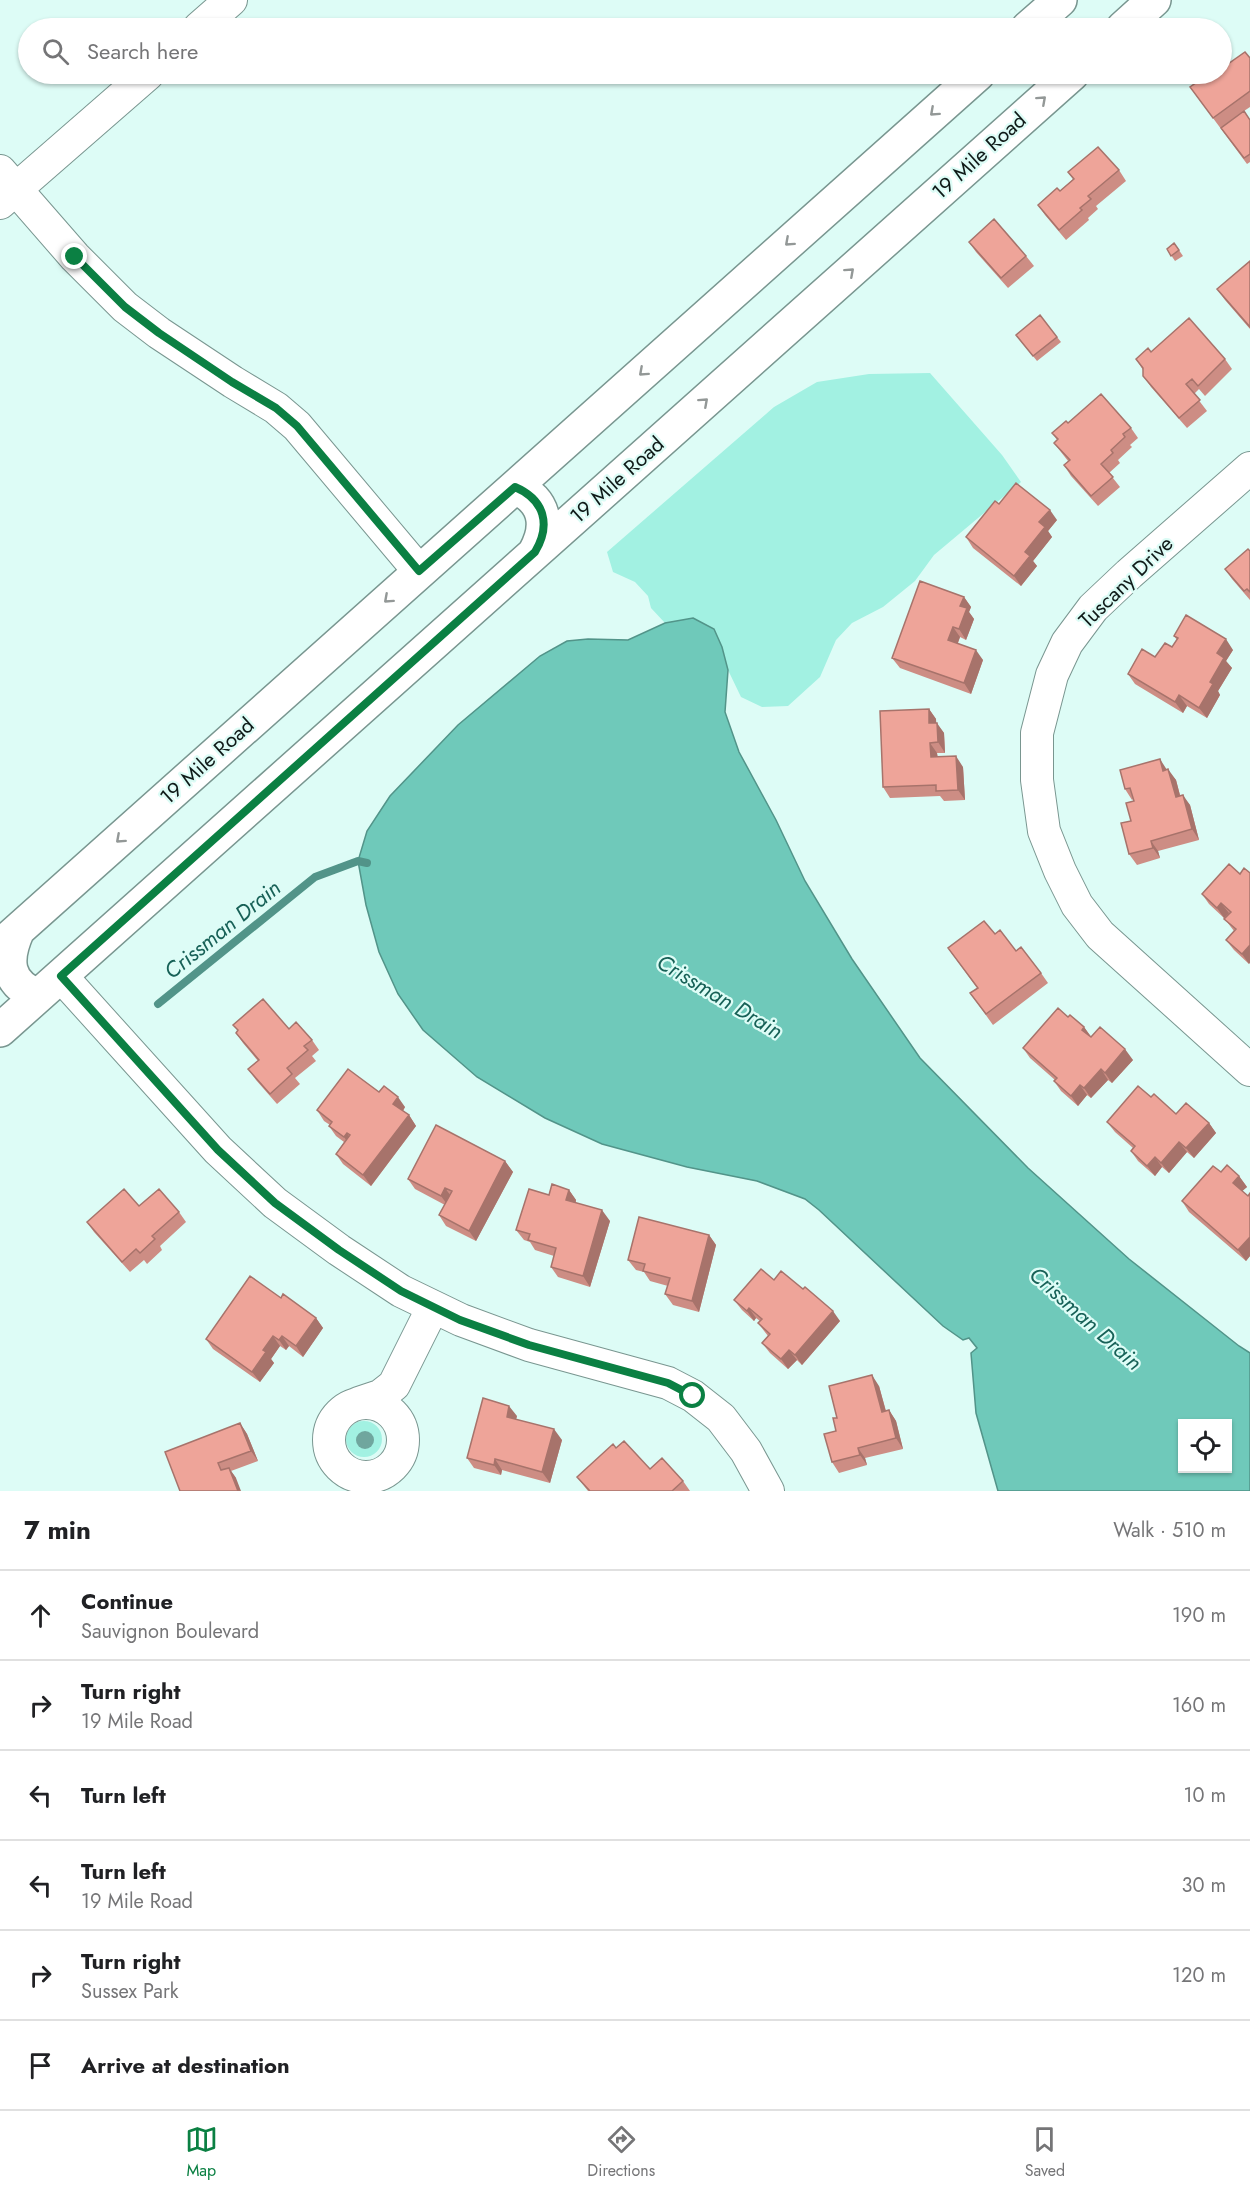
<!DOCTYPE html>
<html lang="en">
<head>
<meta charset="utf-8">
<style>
	body { margin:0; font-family:Jost,sans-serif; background:#f6f6f6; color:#202124 }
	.controls { position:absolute; right:18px; bottom:18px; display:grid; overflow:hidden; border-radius:0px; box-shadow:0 2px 4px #0004 }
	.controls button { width:54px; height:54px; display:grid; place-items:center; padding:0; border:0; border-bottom:2px solid #e0e0e0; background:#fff; color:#202124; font:30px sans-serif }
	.stop { position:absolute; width:18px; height:18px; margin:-14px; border:4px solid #0b8043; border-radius:50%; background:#fff }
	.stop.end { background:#0b8043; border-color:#fff; box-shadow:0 2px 6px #0008 }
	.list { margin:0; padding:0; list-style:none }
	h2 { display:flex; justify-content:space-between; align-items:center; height:78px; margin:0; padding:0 24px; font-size:26px }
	h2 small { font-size:20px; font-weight:400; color:#757577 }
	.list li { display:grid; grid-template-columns:39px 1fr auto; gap:18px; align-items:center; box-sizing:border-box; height:90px; padding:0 24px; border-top:2px solid #e0e0e0 }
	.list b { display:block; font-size:22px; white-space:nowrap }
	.list p { margin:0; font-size:20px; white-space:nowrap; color:#757577 }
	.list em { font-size:20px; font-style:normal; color:#757577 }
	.icon { flex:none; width:33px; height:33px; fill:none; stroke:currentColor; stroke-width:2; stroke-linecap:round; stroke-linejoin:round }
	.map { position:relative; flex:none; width:1250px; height:1491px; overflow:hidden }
	.search { position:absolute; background:#fff; box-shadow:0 2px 4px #0004; left:18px; right:18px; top:18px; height:66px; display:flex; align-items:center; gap:15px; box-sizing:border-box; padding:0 21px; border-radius:33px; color:#757577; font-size:22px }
	.sheet { height:618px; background:#fff }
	nav { display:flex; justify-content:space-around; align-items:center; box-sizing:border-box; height:84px; border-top:2px solid #e0e0e0; background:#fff; font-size:16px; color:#757577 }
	nav a { display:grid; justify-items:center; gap:3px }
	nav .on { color:#0b8043 }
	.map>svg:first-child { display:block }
	.green { fill:#a2f1e2 }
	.water { fill:#6fc9ba; stroke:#529489; stroke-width:1.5; fill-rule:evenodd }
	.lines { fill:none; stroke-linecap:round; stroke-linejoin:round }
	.stream { stroke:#529489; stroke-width:8 }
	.minor-casing { stroke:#799690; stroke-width:34 }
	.secondary-casing { stroke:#799690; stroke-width:36 }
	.minor { stroke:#fff; stroke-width:32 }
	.secondary { stroke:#fff; stroke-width:33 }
	.tree { fill:#70a69e }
	.wall { fill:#cd8d84 }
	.shaded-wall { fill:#a7736b }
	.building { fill:#eea499; stroke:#a7736b; stroke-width:1.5 }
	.oneway { stroke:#939897 }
	.route { stroke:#0b8043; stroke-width:8 }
	.labels { text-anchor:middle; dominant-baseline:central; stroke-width:4.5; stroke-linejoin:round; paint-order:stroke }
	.street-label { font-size:21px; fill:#0f1a18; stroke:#ddfcf6 }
	.water-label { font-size:22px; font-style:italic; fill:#176157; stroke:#ddfcf6 }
</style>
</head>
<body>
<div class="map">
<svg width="1250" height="1491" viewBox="0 0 1250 1491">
	<rect width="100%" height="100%" fill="#ddfcf6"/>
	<!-- green -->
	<path class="green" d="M930,373L1002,455L1021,482L934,555L915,581L883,607L852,623L836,640L820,677L788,706L762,707L741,697L728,670L722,647L693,618L665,623L651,608L648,596L635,582L613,572L607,552L774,407L817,382L869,374Z
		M346 1439a18 18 0 1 1 36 0a18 18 0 1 1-36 0Z"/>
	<!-- water -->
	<path class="water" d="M693,618L714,629L722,647L728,670L725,712L739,752L776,820L805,881L852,959L920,1058L1028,1168L1129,1259L1239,1346L1250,1353V1491H998L976,1413L971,1353L977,1348L969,1338L963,1340L943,1326L819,1210L805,1199L757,1181L687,1167L602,1144L545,1118L477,1077L423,1030L398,994L379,952L366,905L358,861L367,831L390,796L458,725L540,656L567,641L588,639L628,640L665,623ZM1182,1424H1228V1468H1182Z"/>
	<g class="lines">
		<!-- stream -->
		<path class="stream" d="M158,1004L315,877L358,861L367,863"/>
		<!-- minor casing -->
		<g class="minor-casing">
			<path id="minor" d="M199,28L231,0
				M0,171L75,257L125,307L159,333L233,382L276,408L297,426L419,571
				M0,203L148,74
				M1250,468L1129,574L1093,608L1067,643L1052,675L1037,733V780L1044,831L1060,871L1077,905L1100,935L1250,1070
				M61,976L218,1150L275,1203L339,1250L401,1291L461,1320L529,1345L668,1383L693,1396L721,1418L746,1451L768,1491
				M359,1403L380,1396L394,1385L433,1307
				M329 1440a37 37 0 1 1 74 0a37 37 0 1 1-74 0Z"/>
		</g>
		<!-- secondary casing -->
		<g class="secondary-casing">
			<path id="secondary" d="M1028,28L1060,0
				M1123,28L1154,0
				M515,487C545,500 550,525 535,552
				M18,930C5,959 5,983 38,996
				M0,946L978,74
				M0,1030L1072,74"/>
		</g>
		<!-- minor -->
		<use href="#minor" class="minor"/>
		<!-- secondary -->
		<use href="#secondary" class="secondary"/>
	</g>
	<!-- trees -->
	<circle class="tree" cx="365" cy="1440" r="9"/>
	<!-- wall -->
	<path class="wall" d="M1250,58V107L1244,111L1250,120V162L1247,164L1190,87L1221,74Z
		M1119,170L1126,181L1096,206L1098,209L1088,218L1089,220L1066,240L1045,215L1038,205L1060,191L1073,179L1068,172Z
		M969,242L1026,256L1034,266L1008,288L976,252Z
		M1174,243L1183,256L1175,261L1167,249Z
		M1250,261V329L1225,300L1217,289Z
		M1057,337L1061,342L1037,361L1020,340Z
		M1151,352L1225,359L1232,369L1205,396L1199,389L1194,394L1207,411L1187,428L1151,387L1143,376V370L1136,359Z
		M1068,423L1131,428L1138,438L1130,445L1132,447L1118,460L1120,463L1109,473L1120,487L1098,506L1071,476L1064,465L1068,461L1054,443L1057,440L1052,433Z
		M999,504L1057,520L1048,531L1052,537L1033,561L1037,566L1021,586L973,548L966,537Z
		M1250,551V600L1232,579L1225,569Z
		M964,597L971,607L969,612L974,619L966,640L960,637L958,643L983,660L971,694L900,668L892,658Z
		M1174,636L1233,650L1226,661L1232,668L1218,691L1220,695L1207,718L1187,706L1183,713L1135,684L1128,674L1172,647L1177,640Z
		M929,709L936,719V723L944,733L945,753H937L938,757L963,767L965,800L944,801L940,796L890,798L883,787Z
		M1167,770L1176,780L1180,795L1190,805L1199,840L1158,851L1160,858L1137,865L1129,854L1131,821L1134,801L1133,799L1132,800L1125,789Z
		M1229,864L1249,964L1234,950L1226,940L1234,931L1224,918L1209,904L1202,894Z
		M995,934L1016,951L1041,973L1048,983L993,1025L970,993L977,988L948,948Z
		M1068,1017L1084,1027L1091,1037L1133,1060L1112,1083L1108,1080L1091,1098L1087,1095L1078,1106L1061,1091L1054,1081L1055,1080L1030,1058L1023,1048Z
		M233,1025L289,1029L312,1040L319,1050L312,1056L316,1061L295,1078L300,1084L277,1104L256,1080L248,1069L258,1061L243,1043L236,1033L238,1031Z
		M379,1092L405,1107L403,1111L409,1115L416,1126L371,1186L343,1164L336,1154L344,1142L336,1136L329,1126L330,1125L324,1121L317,1110Z
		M1151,1097L1176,1114L1209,1123L1216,1133L1194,1158L1187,1152L1169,1173L1162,1167L1155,1176L1138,1161L1131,1151L1133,1148L1115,1132L1107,1122Z
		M505,1161L513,1172L476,1241L446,1226L439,1215L445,1205L415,1189L408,1179Z
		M1221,1172L1239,1176L1247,1187L1242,1191L1248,1196L1250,1193V1256L1246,1261L1189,1212L1182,1201Z
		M569,1190L576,1200V1203L610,1221L590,1287L558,1277L551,1267L554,1256L535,1250L530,1242L524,1240L516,1230L549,1195Z
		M139,1206L179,1212L186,1222L160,1246L162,1250L147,1264L144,1260L130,1272L94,1232L87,1222Z
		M709,1235L716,1245L699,1312L673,1305L665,1294L668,1286L650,1281L644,1272L636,1270L628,1260Z
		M774,1280L840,1321L802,1365L797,1360L788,1369L770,1353L762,1343L768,1336L758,1323L760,1321L756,1318L754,1321L742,1310L734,1300Z
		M281,1298L316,1318L323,1328L303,1357L289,1346L286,1350L280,1346L271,1359L274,1363L260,1382L213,1349L206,1339Z
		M879,1386L886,1411L889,1410L896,1421L903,1449L865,1458L867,1465L839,1473L832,1462L837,1418Z
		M517,1416L516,1419L562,1440L550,1483L502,1470L501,1475L474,1468L467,1458Z
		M240,1423L247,1434L258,1461L231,1471L236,1478L180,1491Z
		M616,1448L650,1469L683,1481L690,1491H588L577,1477Z"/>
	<!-- shaded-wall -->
	<path class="shaded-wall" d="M1050,510L1057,520L1048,531L1052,537L1033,561L1037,566L1021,586L1014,576L1039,522Z
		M964,597L971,607L969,612L974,619L966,640L959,629L960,606Z
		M953,627L960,637L955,650L948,640Z
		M1226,639L1233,650L1226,661L1232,668L1218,691L1220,695L1207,718L1199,708L1210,682L1217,653Z
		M976,650L983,660L971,694L964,683Z
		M1179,695L1187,706L1183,713L1175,702Z
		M929,709L936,719L937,734L929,723Z
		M937,723L944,733L945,753L938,742Z
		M930,743L937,753L938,768L931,757Z
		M956,756L963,767L965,800L958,790Z
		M1160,759L1167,770L1163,771Z
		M1168,769L1176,780L1183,807L1176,797Z
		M1183,795L1190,805L1199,840L1192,829Z
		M1151,841L1158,851L1160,858L1153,848Z
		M1221,903L1229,913L1224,918L1217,908Z
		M1250,945V963L1249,964L1242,954Z
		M1084,1027L1092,1038L1082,1030Z
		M1125,1049L1133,1060L1112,1083L1105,1073Z
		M1101,1069L1108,1080L1091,1098L1084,1088Z
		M1080,1085L1087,1095L1078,1106L1071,1096Z
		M398,1097L405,1107L401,1114L393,1104Z
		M409,1115L416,1126L371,1186L363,1175Z
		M1209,1123L1216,1133L1194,1158L1186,1148Z
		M347,1133L354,1144L351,1147L344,1137Z
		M1179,1142L1187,1152L1169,1173L1161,1163Z
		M1155,1157L1162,1167L1155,1176L1147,1166Z
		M505,1161L513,1172L476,1241L469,1231Z
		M1239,1176L1247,1187L1240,1193L1233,1183Z
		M445,1188L453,1199L449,1207L441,1196Z
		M569,1190L576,1200L573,1210L566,1200Z
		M602,1210L610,1221L590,1287L583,1276Z
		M709,1235L716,1245L699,1312L692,1301Z
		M1250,1237V1256L1246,1261L1238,1250Z
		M749,1308L756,1318L754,1321L747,1311Z
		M833,1311L840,1321L802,1365L795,1355Z
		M316,1318L323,1328L303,1357L296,1346Z
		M273,1336L280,1346L271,1359L274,1363L260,1382L252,1372L263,1350Z
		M282,1336L289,1346L286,1350L279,1340Z
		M789,1350L797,1360L788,1369L781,1359Z
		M872,1375L879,1386L889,1423L882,1412Z
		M509,1406L517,1416L514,1427L507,1417Z
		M889,1410L896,1421L903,1449L896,1438Z
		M240,1423L247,1434L258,1461L251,1451Z
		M554,1429L562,1440L550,1483L542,1472Z
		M858,1448L865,1458L867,1465L860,1455Z
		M495,1459L502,1470L501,1475L494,1465Z
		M229,1468L236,1478L241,1491H238Z"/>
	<!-- building -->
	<path class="building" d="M1245,52L1250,58V91L1213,118L1190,87L1209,74H1221V69Z
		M1244,111L1250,120V154L1244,158L1221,128Z
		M1098,147L1119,170L1088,196L1091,199L1080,208L1082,210L1059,230L1038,205L1057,188L1060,191L1074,179L1068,172Z
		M994,219L1026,256L1001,278L969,242Z
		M1174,243L1179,250L1171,256L1167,249Z
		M1250,261V327L1217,289Z
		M1040,315L1057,337L1033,356L1016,335Z
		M1189,318L1225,359L1198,386L1192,379L1186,384L1200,400L1179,418L1143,376V368L1136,359L1148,348L1151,352Z
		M1101,394L1131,428L1123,434L1125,437L1111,450L1113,453L1101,464L1113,477L1091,496L1064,465L1070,460L1054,443L1058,439L1052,433L1066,421L1068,423Z
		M1016,483L1050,510L1039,522L1045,527L1025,552L1030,556L1014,576L966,537L995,501L999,504Z
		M1248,549L1250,551V592L1247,589L1244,591L1225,569Z
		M920,581L964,597L960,606L967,608L959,629L953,627L948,640L976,650L964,683L892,658Z
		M1186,615L1226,639L1217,653L1224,658L1210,682L1213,684L1199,708L1179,695L1175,702L1128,674L1142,649L1155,657L1165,643L1172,647L1178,638L1174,636Z
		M929,709V723H937L938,742L930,743L931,757L956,756L958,790L936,791V785L883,787L880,711Z
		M1160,759L1163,771L1168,769L1176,797L1183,795L1192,829L1151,841L1153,848L1129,854L1121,823L1131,821L1126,803L1134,801L1130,788L1125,789L1120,770Z
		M1229,864L1240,874L1244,868L1250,873V945L1242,954L1226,940L1236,929L1224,919L1231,912L1221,903L1217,908L1202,894Z
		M984,921L995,934L1000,930L1016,951L1021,947L1041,973L986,1014L970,993L978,988L948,948Z
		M263,999L289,1029L296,1022L312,1040L304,1046L308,1050L287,1068L292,1074L270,1094L248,1069L259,1060L236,1033L238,1030L233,1025Z
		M1058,1008L1068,1017L1070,1015L1084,1027L1082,1030L1091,1037L1100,1027L1125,1049L1105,1073L1101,1069L1084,1088L1080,1085L1071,1096L1054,1081L1057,1078L1023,1048Z
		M348,1069L379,1092L384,1086L398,1097L393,1104L409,1115L363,1175L336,1154L350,1135L347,1133L344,1137L329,1126L332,1122L317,1110Z
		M1138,1086L1151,1097L1154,1094L1176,1114L1186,1103L1209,1123L1186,1148L1179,1142L1161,1163L1155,1157L1147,1166L1131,1151L1135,1146L1107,1122Z
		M436,1125L505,1161L469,1231L439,1215L452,1191L445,1188L441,1196L408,1179Z
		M1227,1165L1239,1176L1233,1183L1248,1196L1250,1193V1237L1238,1250L1182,1201L1213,1166L1221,1172Z
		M552,1184L569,1190L566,1200L602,1210L583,1276L551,1267L556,1248L528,1240L530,1234L516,1230L529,1189L549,1195Z
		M124,1189L139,1206L159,1189L179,1212L152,1236L155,1239L140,1253L136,1249L122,1262L87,1222Z
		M639,1217L709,1235L692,1301L665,1294L670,1278L643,1271L645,1264L628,1260Z
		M761,1269L774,1280L781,1271L803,1289L805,1287L833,1311L795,1355L789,1350L781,1359L762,1343L770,1334L758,1323L762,1319L749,1308L747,1311L734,1300Z
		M250,1276L281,1298L283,1294L316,1318L296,1346L282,1336L279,1340L273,1336L263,1350L266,1352L252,1372L206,1339Z
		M872,1375L882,1412L889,1410L896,1438L858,1448L860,1455L832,1462L824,1434L836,1431L833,1418H837L829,1386Z
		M483,1398L509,1406L507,1417L554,1429L542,1472L495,1459L494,1465L467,1458Z
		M240,1423L251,1451L218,1463L221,1470L229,1468L238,1491H180L165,1452Z
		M624,1441L650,1469L662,1458L683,1481L672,1491H590L577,1477L613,1444L616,1448Z"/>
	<!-- one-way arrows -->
	<defs><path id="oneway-chevron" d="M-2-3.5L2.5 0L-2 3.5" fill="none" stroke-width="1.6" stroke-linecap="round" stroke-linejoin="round" transform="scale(1.5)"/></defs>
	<g class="oneway">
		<use href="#oneway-chevron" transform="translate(1042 100) rotate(-42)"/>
		<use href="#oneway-chevron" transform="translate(934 112) rotate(138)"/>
		<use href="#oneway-chevron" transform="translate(789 242) rotate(138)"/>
		<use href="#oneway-chevron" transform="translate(850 272) rotate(-42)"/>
		<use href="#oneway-chevron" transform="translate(643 372) rotate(138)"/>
		<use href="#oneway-chevron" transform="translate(704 402) rotate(-42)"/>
		<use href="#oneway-chevron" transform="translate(388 599) rotate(138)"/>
		<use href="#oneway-chevron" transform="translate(120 839) rotate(138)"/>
	</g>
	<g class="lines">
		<!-- route -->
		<path class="route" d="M75,257L125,307L159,333L232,382L276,408L297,426L419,571L515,487C545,500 551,525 535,552L61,976L218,1150L275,1203L339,1250L401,1291L460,1320L529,1345L668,1383L693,1396"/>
	</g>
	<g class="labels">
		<!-- street labels -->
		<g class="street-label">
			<text transform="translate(979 156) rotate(-42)">19 Mile Road</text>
			<text transform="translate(617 480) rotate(-42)">19 Mile Road</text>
			<text transform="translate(1126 582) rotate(-44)">Tuscany Drive</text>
			<text transform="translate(207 761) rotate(-42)">19 Mile Road</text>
		</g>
		<!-- water labels -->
		<g class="water-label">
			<text transform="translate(222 929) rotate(-39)">Crissman Drain</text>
			<text transform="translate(720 996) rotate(31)">Crissman Drain</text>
			<text transform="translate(1086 1318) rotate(42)">Crissman Drain</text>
		</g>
	</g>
</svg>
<div class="controls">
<button><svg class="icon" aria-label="locate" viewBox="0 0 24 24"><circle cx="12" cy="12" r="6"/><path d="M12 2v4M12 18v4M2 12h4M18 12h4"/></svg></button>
</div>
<div class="stop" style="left:693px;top:1396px"></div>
<div class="stop end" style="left:75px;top:257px"></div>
<div class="search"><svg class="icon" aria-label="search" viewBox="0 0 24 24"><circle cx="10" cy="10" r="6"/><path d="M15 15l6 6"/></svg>Search here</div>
</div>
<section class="sheet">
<h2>7 min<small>Walk · 510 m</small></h2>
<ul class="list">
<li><svg class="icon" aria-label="ahead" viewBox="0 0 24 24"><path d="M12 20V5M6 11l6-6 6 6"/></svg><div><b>Continue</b><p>Sauvignon Boulevard</p></div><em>190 m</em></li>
<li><svg class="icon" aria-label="right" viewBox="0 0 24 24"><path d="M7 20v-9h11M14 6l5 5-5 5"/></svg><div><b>Turn right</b><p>19 Mile Road</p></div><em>160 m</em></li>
<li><svg class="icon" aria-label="left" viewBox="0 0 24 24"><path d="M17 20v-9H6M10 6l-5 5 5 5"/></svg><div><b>Turn left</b></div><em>10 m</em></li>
<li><svg class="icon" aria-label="left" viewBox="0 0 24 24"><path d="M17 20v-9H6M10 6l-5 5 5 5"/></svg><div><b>Turn left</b><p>19 Mile Road</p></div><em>30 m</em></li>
<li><svg class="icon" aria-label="right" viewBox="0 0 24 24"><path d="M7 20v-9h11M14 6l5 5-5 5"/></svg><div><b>Turn right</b><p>Sussex Park</p></div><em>120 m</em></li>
<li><svg class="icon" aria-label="arrive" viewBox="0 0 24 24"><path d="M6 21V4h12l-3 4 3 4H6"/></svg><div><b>Arrive at destination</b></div></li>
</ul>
</section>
<nav>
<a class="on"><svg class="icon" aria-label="map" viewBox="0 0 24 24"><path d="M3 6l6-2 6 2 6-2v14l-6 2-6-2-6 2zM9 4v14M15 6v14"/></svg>Map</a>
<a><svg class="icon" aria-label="directions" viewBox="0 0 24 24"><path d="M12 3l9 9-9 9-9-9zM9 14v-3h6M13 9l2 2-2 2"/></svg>Directions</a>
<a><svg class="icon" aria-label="saved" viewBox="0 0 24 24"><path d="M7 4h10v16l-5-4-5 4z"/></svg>Saved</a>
</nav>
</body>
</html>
